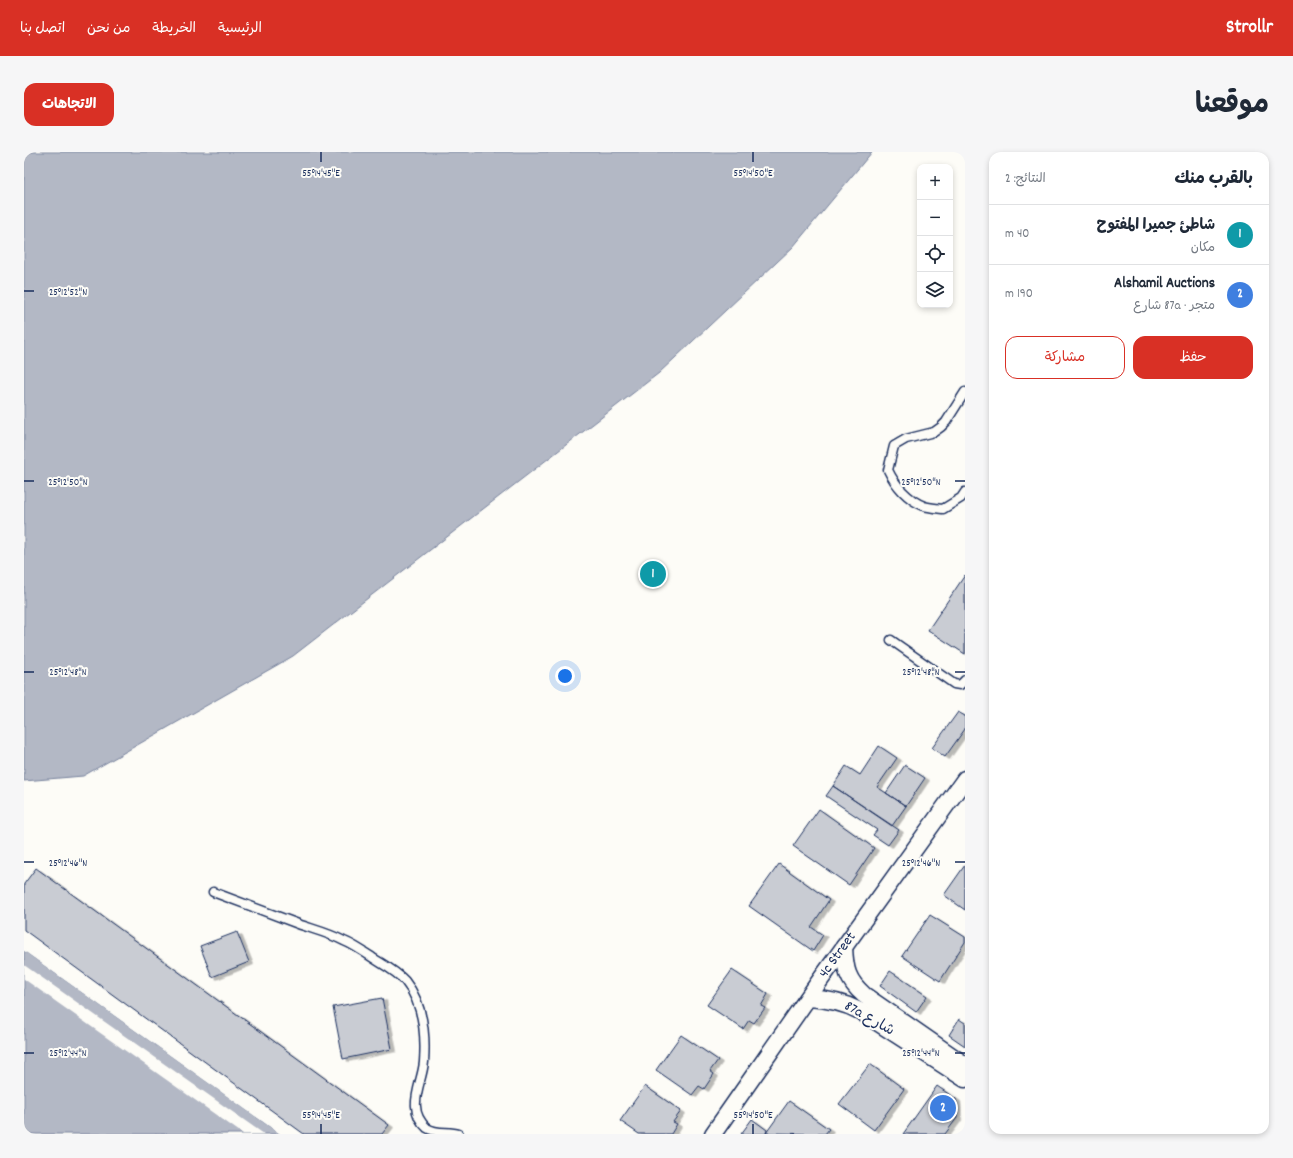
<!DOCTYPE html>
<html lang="ar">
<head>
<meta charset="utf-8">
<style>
	body { margin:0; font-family:Dekko,"Playpen Sans Arabic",sans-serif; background:#f6f6f7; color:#1f2937; direction:rtl }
	.controls { position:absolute; right:12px; top:12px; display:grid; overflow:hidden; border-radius:8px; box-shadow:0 2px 6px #0003 }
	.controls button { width:36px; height:36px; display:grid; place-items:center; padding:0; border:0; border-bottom:1px solid #e0e1e3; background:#fff; color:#1f2937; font:20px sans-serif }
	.you { position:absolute; left:541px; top:524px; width:14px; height:14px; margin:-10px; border:3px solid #fff; border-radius:50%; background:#1a73e8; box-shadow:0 0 0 6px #1a73e833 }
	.badge { display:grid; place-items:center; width:26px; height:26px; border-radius:50%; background:#d93025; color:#fff; font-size:13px; font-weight:700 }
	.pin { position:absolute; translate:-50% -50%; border:2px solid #fff; box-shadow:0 1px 4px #0006 }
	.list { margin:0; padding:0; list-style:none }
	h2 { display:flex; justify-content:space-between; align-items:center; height:52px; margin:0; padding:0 16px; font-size:17px }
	h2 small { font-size:13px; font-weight:400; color:#747a83 }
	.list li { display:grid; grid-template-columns:26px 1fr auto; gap:12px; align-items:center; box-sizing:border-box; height:60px; padding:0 16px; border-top:1px solid #e0e1e3 }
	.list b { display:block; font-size:15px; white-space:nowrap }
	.list p { margin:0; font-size:13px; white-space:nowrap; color:#747a83 }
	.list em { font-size:13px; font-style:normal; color:#747a83 }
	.actions { display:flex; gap:8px; padding:12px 16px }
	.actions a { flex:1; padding:9px 0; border:1px solid #d93025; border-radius:12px; text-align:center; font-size:14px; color:#d93025 }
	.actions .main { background:#d93025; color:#fff }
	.icon { flex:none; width:22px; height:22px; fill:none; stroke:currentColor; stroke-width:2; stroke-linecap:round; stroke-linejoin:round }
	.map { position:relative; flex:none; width:941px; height:982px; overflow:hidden; direction:ltr; border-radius:12px }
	header { display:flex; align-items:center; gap:24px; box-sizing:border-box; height:56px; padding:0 20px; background:#d93025; color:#fff }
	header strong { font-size:19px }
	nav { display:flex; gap:22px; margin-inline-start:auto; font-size:14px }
	.intro { display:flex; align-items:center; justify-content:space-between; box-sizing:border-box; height:96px; padding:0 24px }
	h1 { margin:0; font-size:28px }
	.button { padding:10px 18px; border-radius:12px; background:#d93025; color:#fff; font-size:14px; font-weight:700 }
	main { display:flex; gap:24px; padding:0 24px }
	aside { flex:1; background:#fff; border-radius:12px; box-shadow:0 2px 6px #0003 }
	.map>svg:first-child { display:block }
	.water { fill:#b3b8c5; stroke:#76819c }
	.pier { fill:#fdfcf7 }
	.building { fill:#c9ccd3; stroke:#1b2f5e; filter:url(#shadow) }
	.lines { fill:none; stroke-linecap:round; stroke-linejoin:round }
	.service-casing { stroke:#1b2f5e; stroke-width:11 }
	.minor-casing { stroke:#1b2f5e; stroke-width:19 }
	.service { stroke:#fdfcf7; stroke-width:8 }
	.minor { stroke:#fdfcf7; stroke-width:16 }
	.ticks { fill:none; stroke:#1b2f5e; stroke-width:1.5 }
	.labels { text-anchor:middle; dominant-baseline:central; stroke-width:4; stroke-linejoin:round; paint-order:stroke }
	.street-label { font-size:15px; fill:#1b2f5e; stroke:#fdfcf7 }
	.ticks-label { font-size:10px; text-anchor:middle; fill:#1b2f5e; stroke:#fdfcf7; stroke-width:4; stroke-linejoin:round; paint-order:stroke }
</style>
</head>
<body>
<header>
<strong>Strollr</strong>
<nav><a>الرئيسية</a><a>الخريطة</a><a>من نحن</a><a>اتصل بنا</a></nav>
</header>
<div class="intro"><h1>موقعنا</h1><a class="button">الاتجاهات</a></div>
<main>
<aside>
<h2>بالقرب منك<small>النتائج: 2</small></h2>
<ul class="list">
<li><span class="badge" style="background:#0f9aa8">1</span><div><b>شاطئ جميرا المفتوح</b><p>مكان</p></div><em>40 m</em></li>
<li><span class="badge" style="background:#3f7fe0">2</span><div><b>Alshamil Auctions</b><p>متجر · 87a شارع</p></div><em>190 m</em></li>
</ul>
<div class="actions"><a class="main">حفظ</a><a>مشاركة</a></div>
</aside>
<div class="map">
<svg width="941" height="982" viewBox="0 0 941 982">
	<defs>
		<filter id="shadow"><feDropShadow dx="4.5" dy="2.5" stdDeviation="0" flood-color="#0004"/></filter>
	</defs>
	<rect width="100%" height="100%" fill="#fdfcf7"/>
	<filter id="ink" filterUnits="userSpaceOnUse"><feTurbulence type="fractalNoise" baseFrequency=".025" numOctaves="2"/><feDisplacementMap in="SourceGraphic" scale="8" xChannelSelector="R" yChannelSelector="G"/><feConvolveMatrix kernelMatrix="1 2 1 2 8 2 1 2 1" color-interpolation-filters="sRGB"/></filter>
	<g filter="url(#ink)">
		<!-- water -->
		<path class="water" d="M0,0H848L769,95L635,221L269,504L59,624L0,629Z
			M0,799L256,982H0Z"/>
		<!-- pier -->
		<path class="pier" d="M0,797L257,980L258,982H256L0,799Z
			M0,813L240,982H219L0,827Z"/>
		<!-- building -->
		<path class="building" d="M941,423V502L904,478Z
			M934,560L941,564V577L921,605L908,596Z
			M855,594L873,606L853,635L882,654L868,674L809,634L822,614L836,623Z
			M881,613L901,626L882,654L862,641Z
			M809,634L875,678L864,693L849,683L853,678L802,644Z
			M795,657L850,696L825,733L769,694Z
			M755,712L805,748L787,775L799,783L789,799L725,754Z
			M941,713V758L920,743Z
			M12,716L365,973L358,982H280L0,778V732Z
			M906,763L941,785V790L916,829L878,804Z
			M213,780L225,810L188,825L176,794Z
			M708,818L744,842L737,854L741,856L730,871L725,868L719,877L683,853Z
			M866,819L903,844L892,860L856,834Z
			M358,846L368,897L319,907L309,855Z
			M935,867L941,871V894L925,883Z
			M657,883L694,908L686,919L690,922L680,937L675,934L668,943L632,918Z
			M846,912L880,937L850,978L815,952Z
			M621,934L657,959L649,970L653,972L647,982H615L596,969Z
			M913,934L932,947L933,966L921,982H879Z
			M765,949L805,977L801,982L742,981Z
			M728,967L743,978L742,981L743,982H717Z"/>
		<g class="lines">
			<!-- service casing -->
			<g class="service-casing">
				<path id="service" d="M941,240L922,270L917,275L910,280L882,287L870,294L864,318C871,333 884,348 900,354C906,356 913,356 919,357L937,346L941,340
					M867,488L930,532L936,533L941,528
					M189,740C219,751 248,762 277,773C292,778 307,782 320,789C330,793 340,800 349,806C360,813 372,819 381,829C399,851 402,882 400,910C398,932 381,957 403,976C412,982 424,979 435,982"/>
			</g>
			<!-- minor casing -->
			<g class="minor-casing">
				<g id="minor">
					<path d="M820,795C821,817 823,828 840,843L941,913"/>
					<path d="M784,846C803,847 819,850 836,859L941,927"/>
					<path id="s1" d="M689,982L797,827L941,627"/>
				</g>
			</g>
			<!-- service -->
			<use href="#service" class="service"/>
			<!-- minor -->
			<use href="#minor" class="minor"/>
		</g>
	</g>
	<!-- ticks -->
	<path class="ticks" d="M297,0V10M729,0V10M0,139H10M0,329H10M931,329H941M0,520H10M931,520H941M0,710H10M931,710H941M0,901H10M931,901H941M297,972V982M729,972V982"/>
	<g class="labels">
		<!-- street labels -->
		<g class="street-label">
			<text stroke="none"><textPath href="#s1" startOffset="218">4c Street</textPath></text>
			<text transform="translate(845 867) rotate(30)">87a شارع</text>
		</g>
	</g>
	<g class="ticks-label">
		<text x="297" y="24">55°14'45"E</text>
		<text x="729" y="24">55°14'50"E</text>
		<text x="44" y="143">25°12'52"N</text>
		<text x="44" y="333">25°12'50"N</text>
		<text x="897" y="333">25°12'50"N</text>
		<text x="44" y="523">25°12'48"N</text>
		<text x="897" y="523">25°12'48"N</text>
		<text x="44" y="714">25°12'46"N</text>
		<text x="897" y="714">25°12'46"N</text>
		<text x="44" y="904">25°12'44"N</text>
		<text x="897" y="904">25°12'44"N</text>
		<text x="297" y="966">55°14'45"E</text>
		<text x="729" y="966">55°14'50"E</text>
	</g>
</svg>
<div class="controls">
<button>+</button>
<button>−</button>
<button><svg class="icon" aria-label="locate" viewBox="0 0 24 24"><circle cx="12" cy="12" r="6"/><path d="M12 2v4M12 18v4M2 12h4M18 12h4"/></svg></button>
<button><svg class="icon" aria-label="layers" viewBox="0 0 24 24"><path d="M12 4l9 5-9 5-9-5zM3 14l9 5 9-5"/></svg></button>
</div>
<div class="you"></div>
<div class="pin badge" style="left:629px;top:422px;background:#0f9aa8">1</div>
<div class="pin badge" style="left:919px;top:956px;background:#3f7fe0">2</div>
</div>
</main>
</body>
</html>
